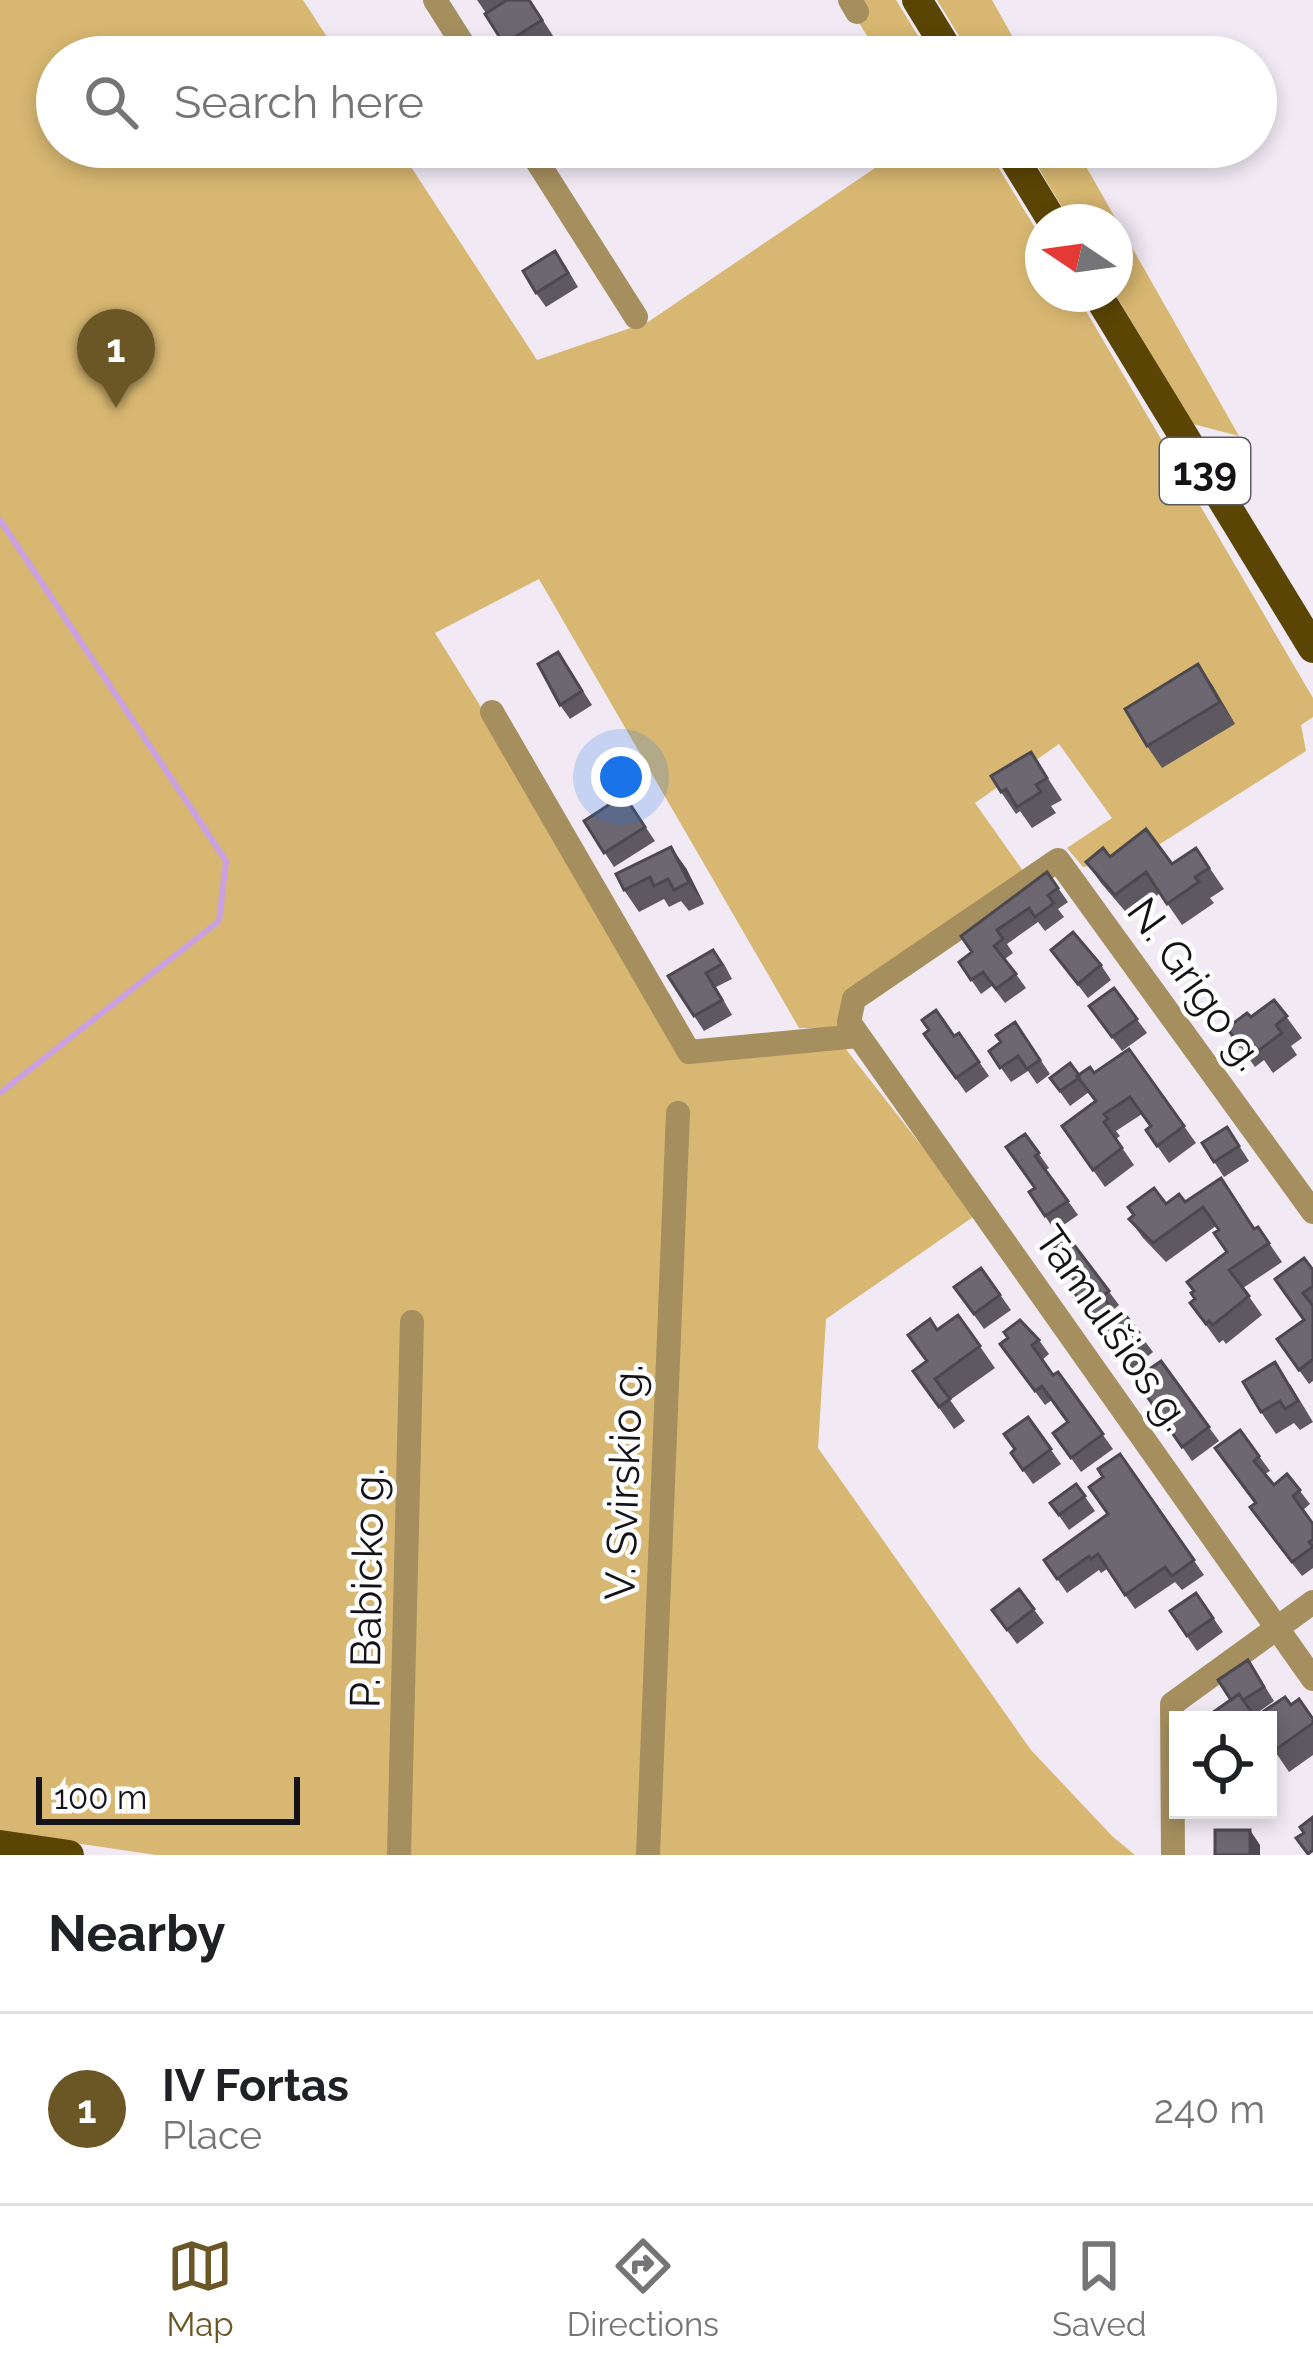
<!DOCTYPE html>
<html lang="en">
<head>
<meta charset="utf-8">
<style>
	body { margin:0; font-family:Raleway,sans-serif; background:#f2f2f2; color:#202124 }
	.controls { position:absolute; right:36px; bottom:36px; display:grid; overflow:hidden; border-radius:0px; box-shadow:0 6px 18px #0003 }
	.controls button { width:108px; height:108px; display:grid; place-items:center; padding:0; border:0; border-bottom:3px solid #e0e0e0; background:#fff; color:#202124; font:60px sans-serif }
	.compass { position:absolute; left:1025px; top:204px; width:108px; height:108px; border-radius:50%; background:#fff; box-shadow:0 6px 18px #0003; rotate:283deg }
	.scale { position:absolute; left:36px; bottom:30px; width:264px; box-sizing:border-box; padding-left:12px; border:6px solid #151317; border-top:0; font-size:33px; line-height:42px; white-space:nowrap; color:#151317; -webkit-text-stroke:9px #fff; paint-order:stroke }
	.you { position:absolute; left:621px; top:777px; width:42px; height:42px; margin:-30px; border:9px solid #fff; border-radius:50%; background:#1a73e8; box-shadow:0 0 0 18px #1a73e833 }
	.badge { display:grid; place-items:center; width:78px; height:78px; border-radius:50%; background:#6b5625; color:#fff; font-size:39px; font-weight:700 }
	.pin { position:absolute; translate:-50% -99px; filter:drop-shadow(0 3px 6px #0008) }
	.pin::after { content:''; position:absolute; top:63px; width:42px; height:36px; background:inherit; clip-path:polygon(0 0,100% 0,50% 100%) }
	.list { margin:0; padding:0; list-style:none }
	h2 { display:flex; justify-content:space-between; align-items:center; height:156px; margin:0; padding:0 48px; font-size:51px }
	h2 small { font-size:39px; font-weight:400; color:#757577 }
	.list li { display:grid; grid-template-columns:78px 1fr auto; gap:36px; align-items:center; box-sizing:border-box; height:192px; padding:0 48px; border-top:3px solid #e0e0e0 }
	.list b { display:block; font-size:45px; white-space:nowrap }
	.list p { margin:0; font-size:39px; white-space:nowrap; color:#757577 }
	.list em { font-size:39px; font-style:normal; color:#757577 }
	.icon { flex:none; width:66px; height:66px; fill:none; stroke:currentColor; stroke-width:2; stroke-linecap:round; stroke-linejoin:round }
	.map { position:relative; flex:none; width:1313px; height:1855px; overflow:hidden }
	.search { position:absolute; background:#fff; box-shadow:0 6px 18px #0003; left:36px; right:36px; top:36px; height:132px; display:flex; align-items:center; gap:30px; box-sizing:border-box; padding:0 42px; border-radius:66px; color:#757577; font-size:45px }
	.sheet { height:348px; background:#fff }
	nav { display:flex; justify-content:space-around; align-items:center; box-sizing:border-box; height:168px; border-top:3px solid #e0e0e0; background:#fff; font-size:33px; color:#757577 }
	nav a { display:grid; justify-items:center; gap:6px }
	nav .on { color:#6b5625 }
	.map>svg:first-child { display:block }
	.green { fill:#d7b771 }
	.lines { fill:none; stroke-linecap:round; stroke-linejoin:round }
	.stream { stroke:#caa2e1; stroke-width:6 }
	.minor { stroke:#a58f5e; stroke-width:24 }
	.major { stroke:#5b4504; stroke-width:30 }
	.wall { fill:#5e5961 }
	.shaded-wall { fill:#4c484f }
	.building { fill:#6d6771; stroke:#4c484f; stroke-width:3 }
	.labels { text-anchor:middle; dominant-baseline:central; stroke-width:9; stroke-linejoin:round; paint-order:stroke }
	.shield { fill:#fff; stroke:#5b5a5d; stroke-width:3 }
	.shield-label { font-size:39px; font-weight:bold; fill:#151317 }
	.street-label { font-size:42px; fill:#151317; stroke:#fff }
</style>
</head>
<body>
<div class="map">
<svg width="1313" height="1855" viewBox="0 0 1313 1855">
	<rect width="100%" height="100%" fill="#f1eaf5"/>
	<!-- green -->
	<path class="green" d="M0,0H303L340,57H57V147H398L537,360L648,322L906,147H986L1043,241V294H1076L1313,698V717L1301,725L1306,751L1138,858L1083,867L1067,848L1112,818L1059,744L975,803L1026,875L847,993L837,1029L799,1028L539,579L435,633L525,778L683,1052L841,1043L976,1215L826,1319L818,1448L1031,1750L1112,1836L1135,1855H156L0,1832Z
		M845,0H896L931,57H880Z
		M937,0H992L1024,57H972Z
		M1026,147H1075L1239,436L1193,424L1115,294V222H1071Z"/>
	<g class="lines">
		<!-- stream -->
		<path class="stream" d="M0,520L226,861L219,921L0,1093"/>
		<!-- minor -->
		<path class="minor" d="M435,0L471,57
			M850,0L857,12
			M528,147L636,317
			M492,712L689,1052L858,1036
			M1313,1212L1058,860L854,999L849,1022L1313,1679
			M399,1855L412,1322
			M648,1855L678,1113
			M1173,1855L1172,1704L1313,1602"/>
		<!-- major -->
		<path class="major" d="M917,0L952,57
			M1007,147L1053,222
			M1097,294L1313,648
			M0,1845L69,1855"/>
	</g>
	<!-- wall -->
	<path class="wall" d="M477,0H507L486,13Z
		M530,0L557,42L532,57H513L504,44Z
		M565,265L578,287L546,307L536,293Z
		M558,652L592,705L570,719L560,705Z
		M1198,664L1235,724L1162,768L1147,746Z
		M1031,752L1062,800L1051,806L1056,813L1032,828L1020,811L1016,814L1001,792Z
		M624,795L655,841L614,867L584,821Z
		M1196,848L1224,889L1210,898L1214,903L1182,925L1160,893L1130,917L1101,883L1086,862L1110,857L1172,864Z
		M686,868L704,904L689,911L681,901L669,907L664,899L639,912L624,890L616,874Z
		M1047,872L1068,902L1058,909L1064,917L1045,931L1038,922L1007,944L1013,953L1005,959L1026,988L1005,1003L992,986L981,994L959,962L972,952Z
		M1051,950L1101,965L1111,980L1088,998Z
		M724,964L732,979L716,987L732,1015L704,1031L668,976Z
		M1114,988L1147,1033L1122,1051L1089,1006Z
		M1274,1000L1302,1038L1291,1046L1297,1055L1273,1073L1264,1060L1255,1067L1227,1028L1251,1017Z
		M1015,1022L1050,1074L1037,1084L1028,1071L1011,1082L989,1051L1001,1042Z
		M929,1030L954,1036L959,1033L989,1076L966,1093L924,1034Z
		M1129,1049L1196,1143L1169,1163L1146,1130L1151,1126L1142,1114L1116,1131L1120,1136L1116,1139L1134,1165L1105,1187L1062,1126L1095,1101L1089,1092L1070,1106L1050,1078L1094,1073Z
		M1227,1127L1249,1161L1224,1177L1202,1143Z
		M1025,1134L1049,1168L1046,1170L1078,1215L1055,1231L1029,1192L1035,1188Z
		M1221,1178L1255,1229L1258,1227L1282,1262L1243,1288L1262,1315L1226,1344L1223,1340L1219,1343L1190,1303L1195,1299L1227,1252L1216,1226L1166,1262L1143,1238L1129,1219L1166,1204L1185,1202Z
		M1068,1237L1119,1305L1113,1310L1120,1321L1126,1316L1153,1352L1129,1371L1074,1292L1079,1288Z
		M981,1268L1011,1310L984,1329L954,1287Z
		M1313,1270V1381L1309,1384L1277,1339L1304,1320L1275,1279Z
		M958,1315L995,1368L950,1400L965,1421L954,1429L913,1371L927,1361L937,1330Z
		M1008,1338L1039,1340L1049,1354L1042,1360L1053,1375L1058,1372L1113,1449L1081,1472L1053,1433L1068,1422L1052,1400L1045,1405L1010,1358Z
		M1161,1361L1219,1441L1192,1461L1135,1379Z
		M1290,1384L1313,1422L1300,1430L1294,1423L1276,1434L1261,1412Z
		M1028,1417L1061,1464L1033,1484L1011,1453L1015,1449Z
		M1240,1430L1270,1471L1265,1474L1274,1485L1287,1474L1310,1504L1303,1510L1313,1524V1568L1302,1576L1260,1522Z
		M1120,1454L1204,1575L1182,1590L1175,1582L1135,1609L1107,1569L1101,1573L1099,1570L1067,1593L1044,1560L1108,1514L1103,1477Z
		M1076,1484L1095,1511L1069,1530L1050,1503Z
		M1019,1589L1044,1623L1017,1644L992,1610Z
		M1196,1593L1223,1632L1197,1651L1170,1611Z
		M1248,1660L1274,1701L1254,1715L1255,1717L1291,1705L1313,1719V1755L1289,1772L1272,1747L1268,1750V1720H1202L1231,1700Z"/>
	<!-- shaded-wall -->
	<path class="shaded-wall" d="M1198,664L1213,686L1235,724L1220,702Z
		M671,847L686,868L704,904L689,882Z
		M1250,1830L1260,1845V1855H1250Z"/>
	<!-- building -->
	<path class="building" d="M507,0H529L542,20L504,44L485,14Z
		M555,251L568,273L536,293L523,271Z
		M558,652L582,691L560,705L538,664Z
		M1198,664L1220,702L1147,746L1125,709Z
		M1031,752L1047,778L1036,785L1041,792L1017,807L1006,789L1001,792L991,776Z
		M624,795L645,827L604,853L584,821Z
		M1146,829L1172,864L1196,848L1209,868L1195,877L1199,882L1167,904L1146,872L1115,895L1086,862L1103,848L1110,857Z
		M671,847L689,882L674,890L668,879L654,886L650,877L624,890L616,874Z
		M1047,872L1058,888L1048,895L1054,903L1035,917L1029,908L997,930L1003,939L994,946L1016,974L996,989L983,972L971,980L959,962L972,952L961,936Z
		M1073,932L1101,965L1078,984L1051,950Z
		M713,950L722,964L706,973L722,1000L694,1016L668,976Z
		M1114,988L1137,1019L1112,1037L1089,1006Z
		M1274,1000L1287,1016L1276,1025L1282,1033L1258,1051L1249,1039L1240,1046L1227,1028L1247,1013L1251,1017Z
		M936,1010L954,1036L959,1033L979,1062L956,1078L924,1034L929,1030L922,1020Z
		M1015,1022L1040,1060L1027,1069L1018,1056L1000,1068L989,1051L1001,1042L996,1035Z
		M1129,1049L1184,1126L1157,1146L1146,1130L1151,1126L1130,1097L1104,1114L1108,1119L1104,1122L1122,1148L1093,1170L1062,1126L1096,1101L1077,1076L1090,1067L1094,1073Z
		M1070,1063L1079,1075V1078L1060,1091L1050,1078Z
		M1227,1127L1239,1146L1214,1162L1202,1143Z
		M1025,1134L1039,1153L1035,1156L1068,1201L1045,1216L1029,1192L1035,1188L1006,1147Z
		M1221,1178L1254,1229L1258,1227L1269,1243L1229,1270L1249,1296L1213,1325L1209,1321L1206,1324L1190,1303L1195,1299L1191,1293L1194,1291L1187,1282L1227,1252L1214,1233L1219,1230L1203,1207L1153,1243L1129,1219L1134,1215L1128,1207L1154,1188L1166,1204L1179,1194L1185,1202Z
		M1068,1237L1109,1291L1102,1296L1120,1321L1126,1316L1143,1338L1119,1357L1074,1292L1080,1288L1051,1249Z
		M1304,1258L1313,1270V1286L1303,1293L1313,1306V1359L1299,1370L1277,1339L1304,1320L1275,1279Z
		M981,1268L1000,1295L974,1314L954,1287Z
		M958,1315L980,1346L935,1379L950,1399L939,1407L913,1371L927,1361L908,1335L930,1319L937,1330Z
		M1020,1320L1039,1340L1032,1345L1053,1375L1058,1372L1103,1434L1071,1458L1053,1433L1068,1422L1042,1386L1035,1391L1000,1344L1008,1338L1004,1332Z
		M1161,1361L1209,1427L1182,1447L1135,1379Z
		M1275,1362L1298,1401L1285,1409L1280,1401L1261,1412L1243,1382Z
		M1028,1417L1051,1449L1023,1470L1011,1453L1015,1449L1004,1434Z
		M1240,1430L1259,1456L1254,1461L1274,1485L1287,1474L1300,1490L1293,1496L1313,1524V1539L1309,1542L1313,1547L1292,1562L1250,1507L1256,1503L1215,1448Z
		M1120,1454L1194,1560L1172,1576L1165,1567L1125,1595L1098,1554L1091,1559L1089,1556L1057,1579L1044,1560L1108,1514L1089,1487L1103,1477L1098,1469Z
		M1076,1484L1085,1496L1059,1515L1050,1503Z
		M1019,1589L1034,1609L1007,1630L992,1610Z
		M1196,1593L1213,1618L1187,1636L1170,1611Z
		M1248,1660L1264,1687L1243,1700L1239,1694L1231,1700L1218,1680Z
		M1239,1694L1255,1717L1285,1697L1291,1705L1299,1699L1313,1719V1723L1274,1751L1268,1742V1720H1202Z
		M1313,1817V1850L1308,1854L1296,1838L1304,1833L1300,1827Z
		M1215,1830H1250V1855H1215Z"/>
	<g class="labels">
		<!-- shield labels -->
		<rect class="shield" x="1160" y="438" width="90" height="66" rx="9"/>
		<g class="shield-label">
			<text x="1205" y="471">139</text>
		</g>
		<!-- street labels -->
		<g class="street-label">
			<text transform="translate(1196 984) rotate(54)">N. Grigo g.</text>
			<text transform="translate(1113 1328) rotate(55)">Tamulšios g.</text>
			<text transform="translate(624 1482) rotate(-88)">V. Svirskio g.</text>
			<text transform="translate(367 1588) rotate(-89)">P. Babicko g.</text>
		</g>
	</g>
</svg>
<div class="controls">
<button><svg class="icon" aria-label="locate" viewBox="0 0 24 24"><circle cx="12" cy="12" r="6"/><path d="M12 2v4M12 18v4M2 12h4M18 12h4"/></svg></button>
</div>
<svg class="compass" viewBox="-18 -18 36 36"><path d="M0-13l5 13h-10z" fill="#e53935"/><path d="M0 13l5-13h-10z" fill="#757577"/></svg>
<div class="scale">100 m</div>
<div class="you"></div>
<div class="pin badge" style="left:116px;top:408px">1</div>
<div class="search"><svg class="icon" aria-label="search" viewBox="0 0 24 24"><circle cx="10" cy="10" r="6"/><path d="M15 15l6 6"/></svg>Search here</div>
</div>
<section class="sheet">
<h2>Nearby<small></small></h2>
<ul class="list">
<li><span class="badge">1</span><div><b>IV Fortas</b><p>Place</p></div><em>240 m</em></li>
</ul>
</section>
<nav>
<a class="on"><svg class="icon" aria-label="map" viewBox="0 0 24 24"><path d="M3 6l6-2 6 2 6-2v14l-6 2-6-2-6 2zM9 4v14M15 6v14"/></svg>Map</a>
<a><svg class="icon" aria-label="directions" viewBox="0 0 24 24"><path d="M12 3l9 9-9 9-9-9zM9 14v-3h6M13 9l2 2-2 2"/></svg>Directions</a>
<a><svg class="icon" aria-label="saved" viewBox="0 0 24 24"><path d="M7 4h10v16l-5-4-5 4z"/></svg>Saved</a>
</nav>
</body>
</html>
